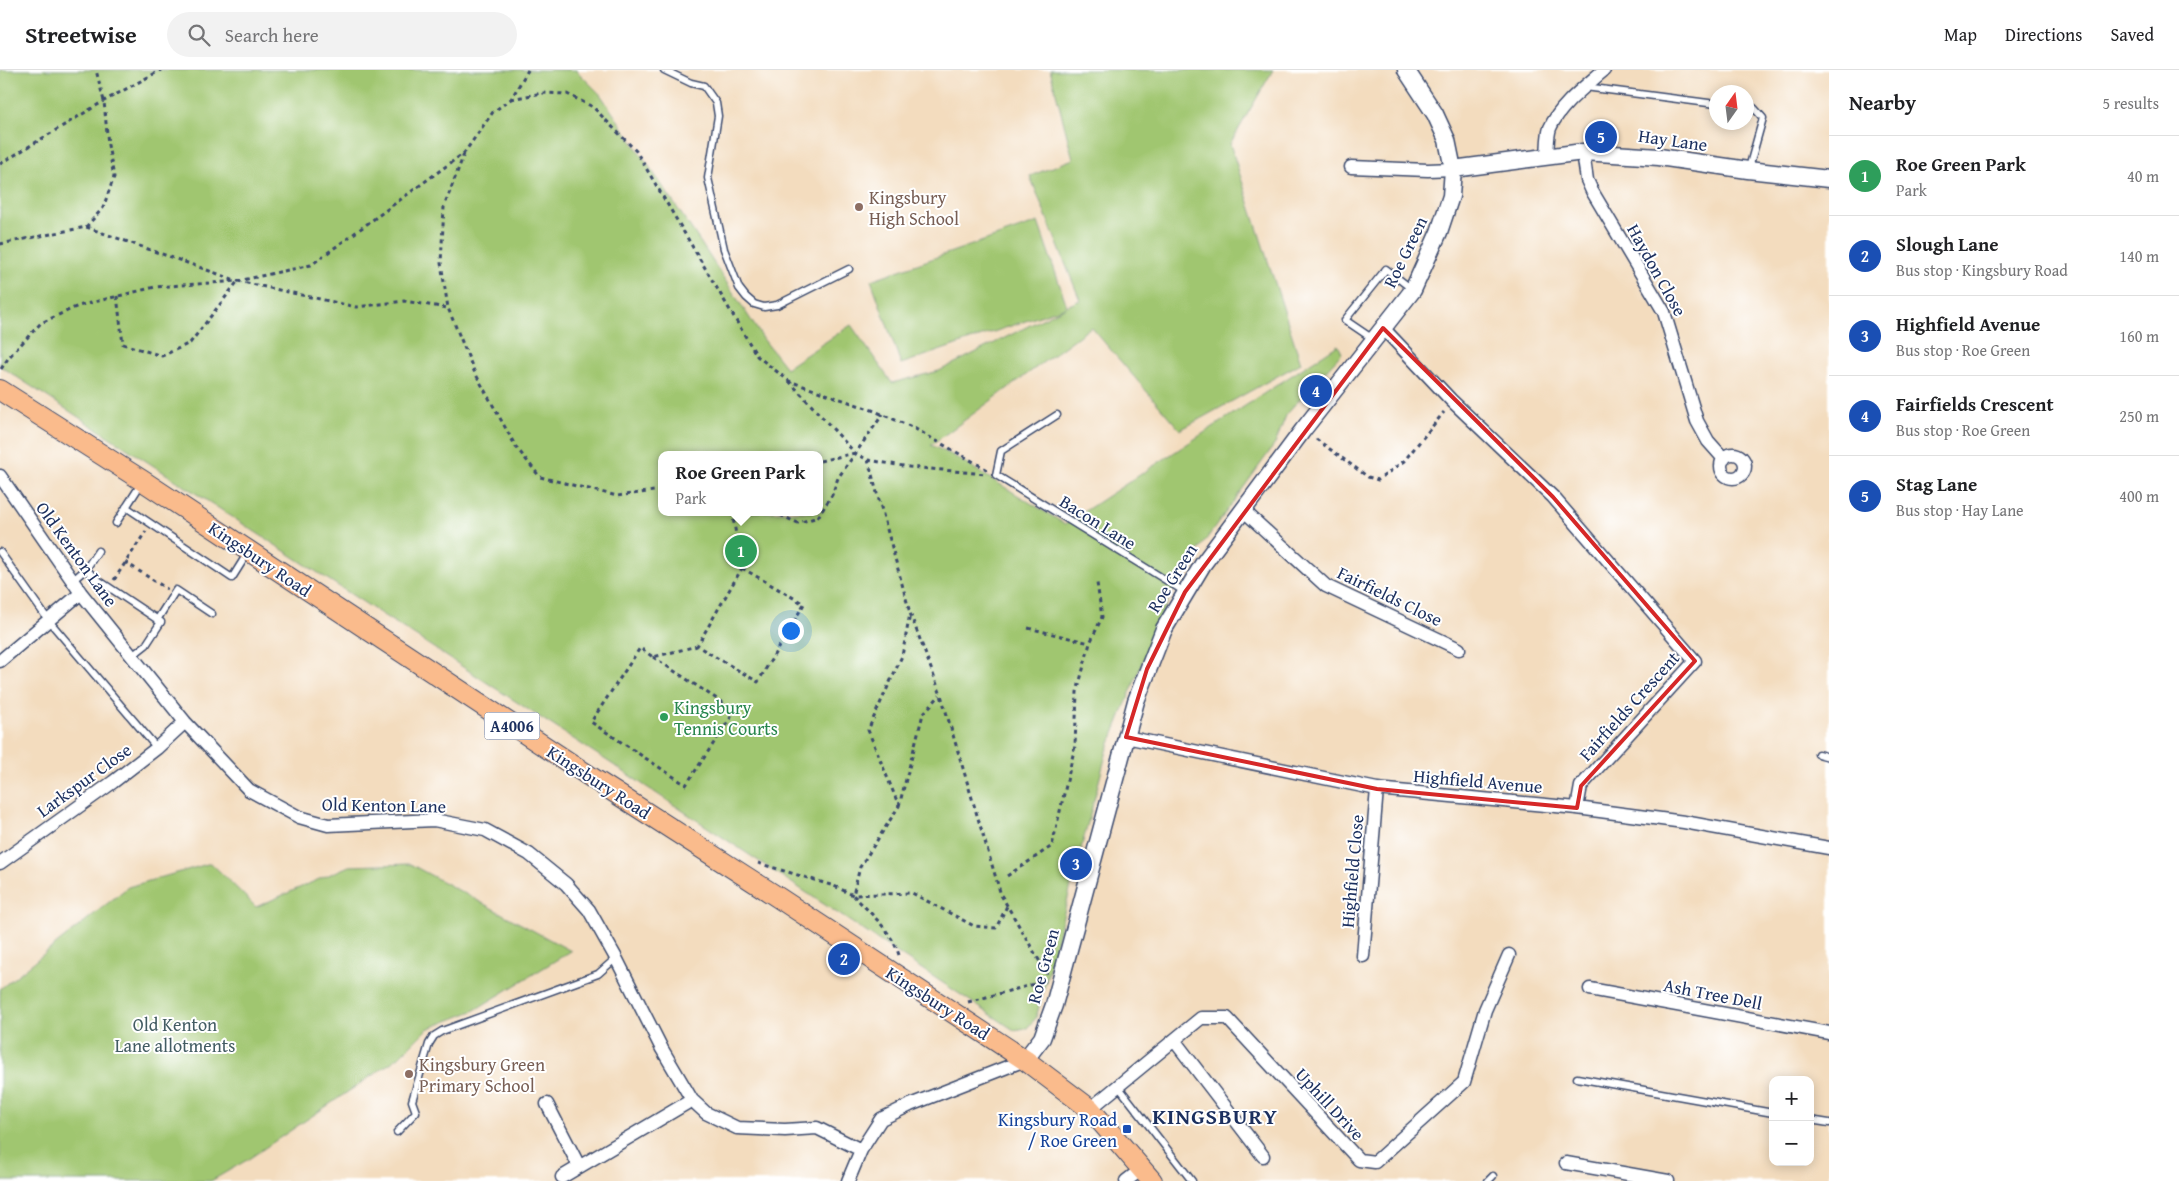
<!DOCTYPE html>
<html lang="en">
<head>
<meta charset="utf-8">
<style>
	body { margin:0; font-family:"Gentium Book Plus",serif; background:#f2f2f2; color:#202124 }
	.controls { position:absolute; right:15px; bottom:15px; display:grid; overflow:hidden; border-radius:10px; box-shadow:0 2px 12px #0003 }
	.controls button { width:45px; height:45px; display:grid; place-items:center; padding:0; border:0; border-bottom:1px solid #e0e0e0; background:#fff; color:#202124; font:25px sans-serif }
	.compass { position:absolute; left:1709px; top:15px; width:45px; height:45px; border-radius:50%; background:#fff; box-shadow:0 2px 12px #0003; rotate:14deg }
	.you { position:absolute; left:790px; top:560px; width:18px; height:18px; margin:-12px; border:4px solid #fff; border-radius:50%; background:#1a73e8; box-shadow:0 0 0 8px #1a73e833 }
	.badge { display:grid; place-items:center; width:32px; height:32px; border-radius:50%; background:#b5179e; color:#fff; font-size:16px; font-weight:700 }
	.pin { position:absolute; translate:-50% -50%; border:2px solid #fff; box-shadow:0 1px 5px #0006 }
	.popup { position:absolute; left:658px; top:381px; width:165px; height:65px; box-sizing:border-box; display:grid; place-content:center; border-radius:10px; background:#fff; filter:drop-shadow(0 1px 4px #0005); font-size:16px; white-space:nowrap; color:#757577 }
	.popup b { font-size:19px; color:#202124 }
	.popup::after { content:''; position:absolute; left:50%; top:100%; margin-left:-10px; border:10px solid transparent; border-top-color:#fff }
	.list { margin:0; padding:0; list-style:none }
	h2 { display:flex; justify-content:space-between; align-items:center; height:65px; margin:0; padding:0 20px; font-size:21px }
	h2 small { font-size:16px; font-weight:400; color:#757577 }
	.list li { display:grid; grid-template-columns:32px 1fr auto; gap:15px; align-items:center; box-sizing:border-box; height:80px; padding:0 20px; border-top:1px solid #e0e0e0 }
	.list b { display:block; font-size:19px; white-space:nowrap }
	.list p { margin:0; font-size:16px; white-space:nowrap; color:#757577 }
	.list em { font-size:16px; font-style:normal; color:#757577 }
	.icon { flex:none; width:28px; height:28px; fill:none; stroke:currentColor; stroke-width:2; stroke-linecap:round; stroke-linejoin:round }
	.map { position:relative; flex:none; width:1829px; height:1111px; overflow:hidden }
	header { display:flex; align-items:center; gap:30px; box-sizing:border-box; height:70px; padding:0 25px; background:#fff; border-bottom:1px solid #e0e0e0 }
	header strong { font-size:24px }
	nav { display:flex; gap:28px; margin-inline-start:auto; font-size:18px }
	.search { width:350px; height:45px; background:#f2f2f2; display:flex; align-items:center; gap:12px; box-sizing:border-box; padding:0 18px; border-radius:28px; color:#757577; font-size:19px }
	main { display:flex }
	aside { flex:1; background:#fff }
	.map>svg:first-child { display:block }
	.green { fill:#a0c670; stroke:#5e7a67; fill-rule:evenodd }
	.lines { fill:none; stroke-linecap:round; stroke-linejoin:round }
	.service-casing { stroke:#3b496c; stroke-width:9 }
	.minor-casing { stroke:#3b496c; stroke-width:15 }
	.tertiary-casing { stroke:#3b496c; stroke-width:19 }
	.primary-casing { stroke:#3b496c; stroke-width:22 }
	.path { stroke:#3b496c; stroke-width:3; stroke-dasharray:4 4; stroke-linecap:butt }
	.service { stroke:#fff; stroke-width:6 }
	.minor { stroke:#fff; stroke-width:12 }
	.tertiary { stroke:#fff; stroke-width:16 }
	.primary { stroke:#fabb8c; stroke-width:20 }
	.marked { fill:none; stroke:#d62828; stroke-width:4; stroke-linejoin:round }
	.education-dot { fill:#8d6e63; stroke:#fff; stroke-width:2 }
	.leisure-dot { fill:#2e9e5b; stroke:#fff; stroke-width:2 }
	.transit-dot { fill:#1a4fb4; stroke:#fff; stroke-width:2 }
	.labels { text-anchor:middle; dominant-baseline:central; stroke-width:4; stroke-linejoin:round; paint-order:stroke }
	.shield { fill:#fff; stroke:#5f6d8e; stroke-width:1 }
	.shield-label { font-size:16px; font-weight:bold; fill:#1b2f5e }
	.street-label { font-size:18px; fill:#1b2f5e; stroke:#fff }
	.education-label { font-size:18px; fill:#785e54; stroke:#fff; text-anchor:start }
	.leisure-label { font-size:18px; fill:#27864d; stroke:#fff; text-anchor:start }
	.park-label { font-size:18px; fill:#435c63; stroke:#fff }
	.transit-label { font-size:18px; fill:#164399; stroke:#fff; text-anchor:end }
	.district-label { font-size:22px; font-weight:bold; letter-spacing:1px; fill:#1b2f5e; stroke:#fff }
</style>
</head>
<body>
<header>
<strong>Streetwise</strong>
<div class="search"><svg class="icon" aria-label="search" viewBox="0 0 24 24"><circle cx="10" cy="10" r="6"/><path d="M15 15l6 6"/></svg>Search here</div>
<nav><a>Map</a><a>Directions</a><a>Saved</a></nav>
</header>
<main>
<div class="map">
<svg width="1829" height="1111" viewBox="0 0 1829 1111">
	<rect width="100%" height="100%" fill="#fff"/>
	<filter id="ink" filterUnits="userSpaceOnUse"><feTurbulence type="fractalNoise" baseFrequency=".02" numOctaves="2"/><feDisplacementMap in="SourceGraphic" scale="10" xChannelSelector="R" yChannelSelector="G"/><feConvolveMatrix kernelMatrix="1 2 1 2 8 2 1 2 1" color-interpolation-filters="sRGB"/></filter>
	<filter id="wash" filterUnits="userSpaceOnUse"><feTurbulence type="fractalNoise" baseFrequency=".0096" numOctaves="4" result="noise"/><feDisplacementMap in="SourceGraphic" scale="20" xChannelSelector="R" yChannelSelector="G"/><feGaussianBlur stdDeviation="1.12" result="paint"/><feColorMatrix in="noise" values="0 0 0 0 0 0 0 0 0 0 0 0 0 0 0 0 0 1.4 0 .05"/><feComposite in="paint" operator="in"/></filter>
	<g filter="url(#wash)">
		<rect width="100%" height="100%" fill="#f3dcbe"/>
		<!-- green -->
		<path class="green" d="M0,0H576L600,24L697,167L764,270L786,298L851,255L892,313L939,301L1066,237L901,294L871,210L1038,152L1067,236L1080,230L1030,106L1073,89L1050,0H1273L1230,74L1301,293L1180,360L1091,257L931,375L952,385L1065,454L1338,275L1342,283L1287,343L1275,374L1179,507L1157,555L1107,681L1036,948L1027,958L1014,960L615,696L0,296ZM662,385H820V442H662Z
			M211,793L256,837L349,796L410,794L571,881L473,941L427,959L399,987L389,994L247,1090L211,1111H0V919L128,817Z"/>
	</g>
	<g filter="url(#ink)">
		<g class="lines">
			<!-- service casing -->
			<g class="service-casing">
				<path id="service" d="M664,0L691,13L704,16L716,33L718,46L708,108L724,179L739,218L746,227L754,234L764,237L777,235L849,199
					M1585,17L1716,34
					M1746,37L1754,38L1763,48L1749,98
					M1373,269L1345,250L1386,199L1413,220
					M1057,345L1001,381L996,405L1185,522
					M126,437L232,508L247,484
					M116,453L141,414
					M0,482L49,551L157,678
					M86,499L95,508L161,552L146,575L132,586
					M72,511L86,499L98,481
					M157,550L176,520L212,544
					M1818,684L1829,687
					M1577,1008L1773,1043
					M1118,1016L1192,1111
					M1810,1050L1829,1053
					M397,1062L416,1042L412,1031L429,974L434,966L442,961L598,904L616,888
					M1488,1111L1493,1106"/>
			</g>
			<!-- minor casing -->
			<g class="minor-casing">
				<path id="minor" d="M1583,82L1587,110L1592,121L1664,242L1697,351L1708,371L1724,389
					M1547,86C1548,77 1547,67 1550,58C1560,35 1586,16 1604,0
					M1351,97L1428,100L1453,99
					M1383,258L1451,330L1553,427L1695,591L1581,716L1577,738
					M1721 396a12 12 0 1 1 24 0a12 12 0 1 1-24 0Z
					M0,406L81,523L185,652L249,720L299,747L328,755L434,750L485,760L529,784L566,814L589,840L616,888L662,979L692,1030L706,1043L737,1058L785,1060L817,1058L861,1080
					M1243,440L1326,516L1459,579
					M0,591L81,523
					M1126,667L1377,719L1577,738L1684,752L1829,778
					M0,793L113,712L157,678L185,652
					M1363,886L1377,719
					M1590,919L1829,963
					M1174,970L1263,1086
					M547,1034L579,1096
					M1090,1039L1201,948H1227L1359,1090L1375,1092L1464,1012L1485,940L1509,885
					M1566,1093L1668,1111
					M562,1107L692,1030
					M848,1111L861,1080L881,1049L910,1035L1025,990
					M1126,1111L1143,1098"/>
			</g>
			<!-- tertiary casing -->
			<g class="tertiary-casing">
				<path id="tertiary" d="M1453,99L1583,82L1659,87L1748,100L1829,109
					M1025,990L1042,968L1054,935L1136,631L1164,559L1203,494L1303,360L1413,220L1439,162L1451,126L1453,99L1447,70L1435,44L1406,0"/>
			</g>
			<!-- primary casing -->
			<g class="primary-casing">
				<path id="primary" d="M0,320L143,411L597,711L779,828L1025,990L1090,1039L1152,1111"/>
			</g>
			<!-- path -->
			<path class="path" d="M511,29L542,23L567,24L593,37L636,81L757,286L789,311L872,340L912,357L988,400
				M464,84L444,137L441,193L448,238L474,301L516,377L540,407L617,426L662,420
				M0,94L104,31L161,0
				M86,157L103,138L114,107L108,75L104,31L96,0
				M0,174L86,157L238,211L311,195L464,83L493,42L511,29L528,0
				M117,226L123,274L162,286L190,273L238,211
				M1,299L9,287L41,253L78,236L155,217L238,211L356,237L404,231L448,238
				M789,311L855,383L868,390L910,543L941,625L1001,825L1047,904
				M1316,369L1368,407L1378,410L1404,391L1444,342
				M868,390L909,397L986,404
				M820,391L855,383
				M732,442L742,498L697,576L758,612L804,534L742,498
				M773,442L798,453L818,447L832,425L838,408L883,344
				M125,492L167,519
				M114,510L146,461
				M1028,558L1090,573
				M653,587L735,641L686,715L591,652L640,578L653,587L697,576
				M899,736L923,644L940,625
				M758,793L834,816L853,825L860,797L899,736L868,660L902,586L910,544
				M1007,806L1052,776L1075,676L1077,622L1090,573L1102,547L1097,513
				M899,885C891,860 871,844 853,825L912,823L974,856L996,858L1007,836
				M968,932L1046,911"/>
			<!-- service -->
			<use href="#service" class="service"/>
			<!-- minor -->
			<use href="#minor" class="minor"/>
			<!-- tertiary -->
			<use href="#tertiary" class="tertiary"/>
			<!-- primary -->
			<use href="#primary" class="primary"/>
		</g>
	</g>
	<!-- marked area -->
	<path class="marked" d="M1383,258L1553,427L1695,591L1581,716L1577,738L1377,719L1126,667L1147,599L1185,522Z"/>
	<!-- markers -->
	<g class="education-dot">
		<circle cx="859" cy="137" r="5"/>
		<circle cx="409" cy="1004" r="5"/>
	</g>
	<circle class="leisure-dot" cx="664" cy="647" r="5"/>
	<rect class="transit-dot" x="1122" y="1054" width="10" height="10" rx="2.5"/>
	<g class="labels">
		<!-- shield labels -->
		<rect class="shield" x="484.5" y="642.5" width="55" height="27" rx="4"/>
		<g class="shield-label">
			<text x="512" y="656">A4006</text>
		</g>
		<!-- street labels -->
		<g class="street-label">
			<text transform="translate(1673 70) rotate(8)">Hay Lane</text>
			<text transform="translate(1405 182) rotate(-64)">Roe Green</text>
			<text transform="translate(1657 200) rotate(61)">Haydon Close</text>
			<text transform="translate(1098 452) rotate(32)">Bacon Lane</text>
			<text transform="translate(77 484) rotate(54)">Old Kenton Lane</text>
			<text transform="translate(260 489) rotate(34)">Kingsbury Road</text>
			<text transform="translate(1172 508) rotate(-58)">Roe Green</text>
			<text transform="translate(1390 526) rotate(26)">Fairfields Close</text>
			<text transform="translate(1629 636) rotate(-48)">Fairfields Crescent</text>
			<text transform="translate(84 710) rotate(-36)">Larkspur Close</text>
			<text transform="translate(1478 711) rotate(5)">Highfield Avenue</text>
			<text transform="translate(599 712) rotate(33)">Kingsbury Road</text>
			<text transform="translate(384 735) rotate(1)">Old Kenton Lane</text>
			<text transform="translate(1352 801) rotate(-85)">Highfield Close</text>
			<text transform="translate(1043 896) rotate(-75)">Roe Green</text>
			<text transform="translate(1713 924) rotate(11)">Ash Tree Dell</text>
			<text transform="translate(938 933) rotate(33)">Kingsbury Road</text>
			<text transform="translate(1330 1034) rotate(47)">Uphill Drive</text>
		</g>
		<!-- education labels -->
		<g class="education-label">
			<text x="869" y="127">Kingsbury<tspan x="869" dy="21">High School</tspan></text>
			<text x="419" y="994">Kingsbury Green<tspan x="419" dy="21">Primary School</tspan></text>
		</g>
		<!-- leisure labels -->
		<g class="leisure-label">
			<text x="674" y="637">Kingsbury<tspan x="674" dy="21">Tennis Courts</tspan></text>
		</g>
		<!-- park labels -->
		<g class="park-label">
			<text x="175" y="954">Old Kenton<tspan x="175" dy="21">Lane allotments</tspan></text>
		</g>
		<!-- transit labels -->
		<g class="transit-label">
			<text x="1117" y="1049">Kingsbury Road<tspan x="1117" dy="21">/ Roe Green</tspan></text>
		</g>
		<!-- district labels -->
		<g class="district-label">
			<text x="1215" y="1046">KINGSBURY</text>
		</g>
	</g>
</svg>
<div class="controls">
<button>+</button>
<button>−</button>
</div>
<svg class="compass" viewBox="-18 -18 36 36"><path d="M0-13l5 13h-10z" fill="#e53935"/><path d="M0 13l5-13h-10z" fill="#757577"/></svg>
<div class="you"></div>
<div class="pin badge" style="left:741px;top:481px;background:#2e9e5b">1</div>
<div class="popup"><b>Roe Green Park</b>Park</div>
<div class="pin badge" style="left:844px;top:889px;background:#1a4fb4">2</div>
<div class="pin badge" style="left:1076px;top:794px;background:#1a4fb4">3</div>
<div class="pin badge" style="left:1316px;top:321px;background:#1a4fb4">4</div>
<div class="pin badge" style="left:1601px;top:67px;background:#1a4fb4">5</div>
</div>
<aside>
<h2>Nearby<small>5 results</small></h2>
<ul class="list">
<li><span class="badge" style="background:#2e9e5b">1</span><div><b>Roe Green Park</b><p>Park</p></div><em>40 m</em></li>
<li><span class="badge" style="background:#1a4fb4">2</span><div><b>Slough Lane</b><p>Bus stop · Kingsbury Road</p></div><em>140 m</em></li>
<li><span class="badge" style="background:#1a4fb4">3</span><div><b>Highfield Avenue</b><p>Bus stop · Roe Green</p></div><em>160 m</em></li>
<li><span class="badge" style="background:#1a4fb4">4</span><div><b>Fairfields Crescent</b><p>Bus stop · Roe Green</p></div><em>250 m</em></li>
<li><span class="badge" style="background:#1a4fb4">5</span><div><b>Stag Lane</b><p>Bus stop · Hay Lane</p></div><em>400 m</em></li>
</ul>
</aside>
</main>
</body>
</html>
